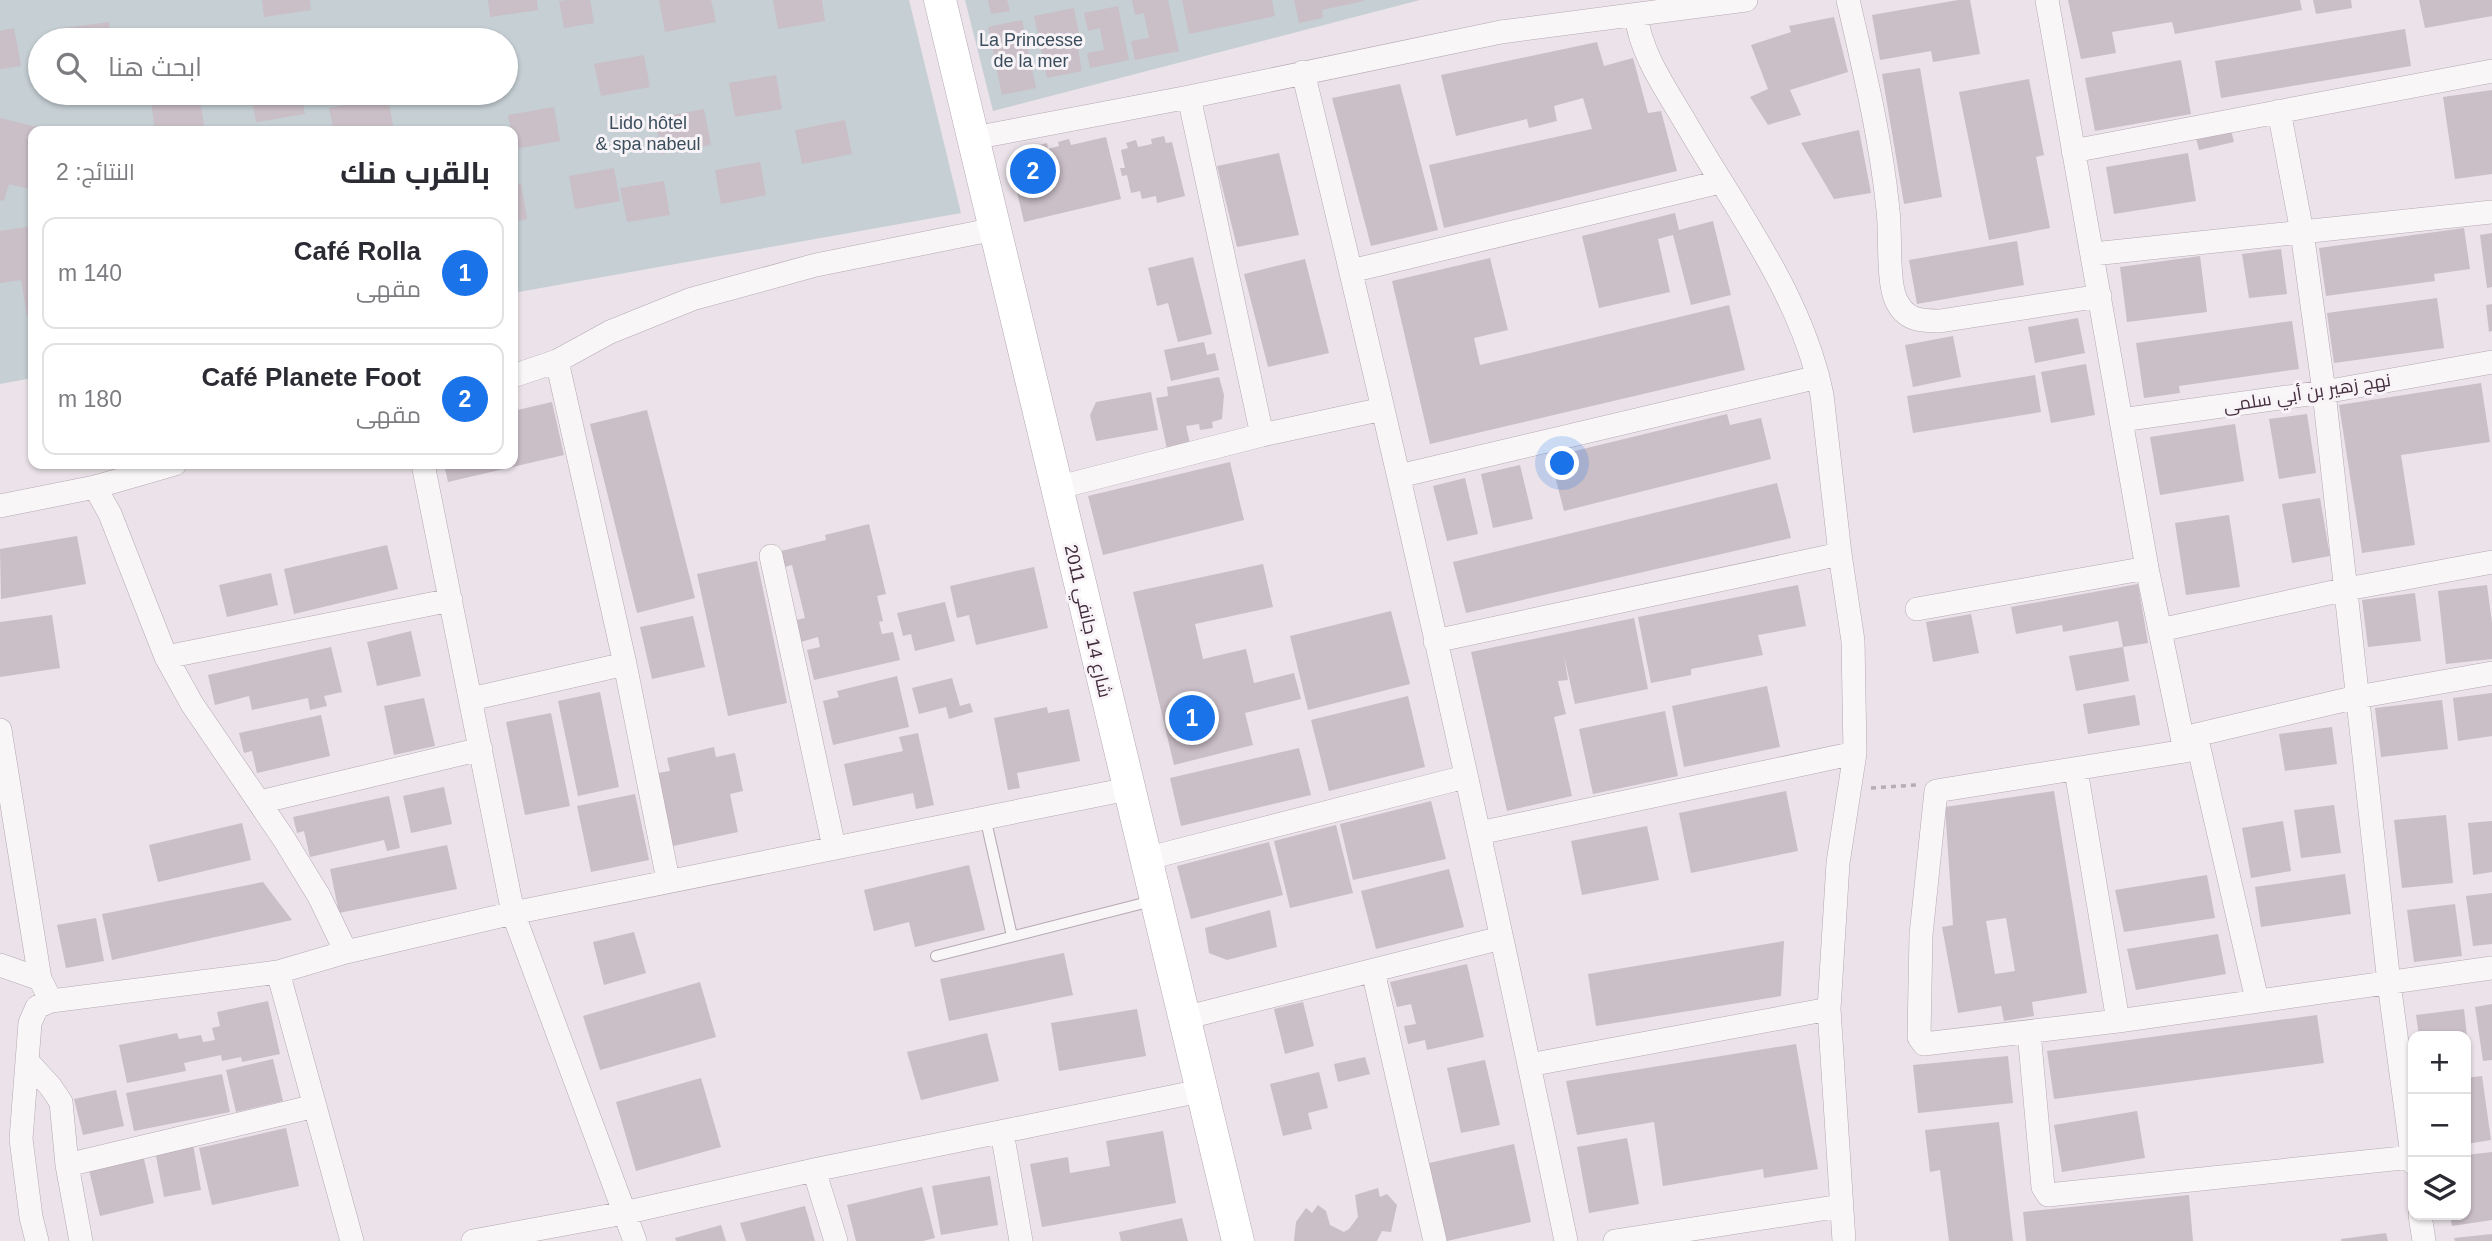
<!DOCTYPE html>
<html lang="ar">
<head>
<meta charset="utf-8">
<style>
	body { margin:0; font-family:Arial,Cairo,sans-serif; background:#f2f2f3; color:#2b2b33; direction:rtl }
	.controls { position:absolute; right:21px; bottom:21px; display:grid; overflow:hidden; border-radius:14px; box-shadow:0 2px 5px #0004 }
	.controls button { width:63px; height:63px; display:grid; place-items:center; padding:0; border:0; border-bottom:2px solid #e1e1e2; background:#fff; color:#2b2b33; font:35px sans-serif }
	.you { position:absolute; left:1563px; top:464px; width:24px; height:24px; margin:-18px; border:5px solid #fff; border-radius:50%; background:#1a73e8; box-shadow:0 0 0 10px #1a73e833 }
	.badge { display:grid; place-items:center; width:46px; height:46px; border-radius:50%; background:#1a73e8; color:#fff; font-size:23px; font-weight:700 }
	.pin { position:absolute; translate:-50% -50%; border:4px solid #fff; box-shadow:0 2px 7px #0006 }
	.list { margin:0; padding:0; list-style:none }
	h2 { display:flex; justify-content:space-between; align-items:center; height:91px; margin:0; padding:0 28px; font-size:30px }
	h2 small { font-size:23px; font-weight:400; color:#7c7c81 }
	.list li { display:grid; grid-template-columns:46px 1fr auto; gap:21px; align-items:center; box-sizing:border-box; height:112px; margin:0 14px 14px; padding:0 14px; border:2px solid #e1e1e2; border-radius:14px }
	.list b { display:block; font-size:26px; white-space:nowrap }
	.list p { margin:0; font-size:23px; white-space:nowrap; color:#7c7c81 }
	.list em { font-size:23px; font-style:normal; color:#7c7c81 }
	.icon { flex:none; width:38px; height:38px; fill:none; stroke:currentColor; stroke-width:2; stroke-linecap:round; stroke-linejoin:round }
	.map { position:relative; flex:none; width:2492px; height:1241px; overflow:hidden; direction:ltr }
	.search { position:absolute; background:#fff; box-shadow:0 2px 5px #0004; left:28px; top:28px; width:490px; height:77px; display:flex; align-items:center; gap:18px; box-sizing:border-box; padding:0 24px; border-radius:38px; color:#7c7c81; font-size:26px }
	.panel { position:absolute; background:#fff; box-shadow:0 2px 5px #0004; left:28px; top:126px; width:490px; height:343px; border-radius:14px; direction:rtl }
	.map>svg:first-child { display:block }
	.green { fill:#c5cfd4; fill-rule:evenodd }
	.building { fill:#cabec7; fill-rule:evenodd }
	.lines { fill:none; stroke-linecap:round; stroke-linejoin:round }
	.lane-casing { stroke:#b5a8b2; stroke-width:12 }
	.street-casing { stroke:#b5a8b2; stroke-width:24 }
	.secondary-casing { stroke:#b5a8b2; stroke-width:33 }
	.path { stroke:#b7adb5; stroke-width:3.5; stroke-dasharray:5 5; stroke-linecap:butt }
	.lane { stroke:#f9f6f8; stroke-width:10 }
	.street { stroke:#f9f6f8; stroke-width:23 }
	.secondary { stroke:#fff; stroke-width:32 }
	.labels { text-anchor:middle; dominant-baseline:central; stroke-width:6; stroke-linejoin:round; paint-order:stroke }
	.park-label { font-size:18px; fill:#3a4e5d; stroke:#f8f3f7 }
	.street-label { font-size:18px; fill:#422c3d; stroke:#f8f3f7 }
</style>
</head>
<body>
<div class="map">
<svg width="2492" height="1241" viewBox="0 0 2492 1241">
	<rect width="100%" height="100%" fill="#ebe3e9"/>
	<!-- green -->
	<path class="green" d="M0,0H909L961,213L513,293V131H33V378L0,384ZM40,40H506V93H40Z
		M965,0H1420L993,111Z"/>
	<!-- building -->
	<path class="building" d="M262,0H310L311,10L264,17Z
		M488,0H537L538,10L490,17Z
		M567,0H590L594,23L564,28L559,1Z
		M659,0H711L716,22L665,32Z
		M773,0H822L825,21L778,29Z
		M988,0H1007L1010,11L991,14Z
		M1132,0H1168L1179,51L1135,60L1131,41L1149,38L1144,13L1135,15Z
		M1182,0H1272L1275,16L1189,34Z
		M1294,0H1364V1L1322,10L1323,18L1299,23Z
		M1958,0H1970L1980,54L1933,62L1931,51L1880,60L1872,15Z
		M2068,0H2300L2302,10L2175,34L2172,22L2112,32L2116,53L2081,59Z
		M2313,0H2351L2352,8L2316,14Z
		M2419,0H2492V16L2425,28Z
		M1118,6L1129,60L1090,68L1087,53L1104,50L1100,28L1088,31L1084,13Z
		M1074,8L1080,39H1076L1082,71L1047,78L1034,16Z
		M1834,17L1848,72L1790,90L1801,115L1768,125L1750,97L1768,89L1751,45L1791,32L1789,26Z
		M1022,20L1036,88L1002,95L988,27Z
		M109,22L111,40H65L64,28Z
		M14,28L21,66L0,69V31Z
		M479,28L481,40H432V36Z
		M2405,29L2411,66L2221,98L2215,61Z
		M1597,42L1604,66L1633,58L1648,113L1661,111L1677,171L1444,228L1429,165L1592,129L1583,98L1554,106L1557,121L1529,128L1527,119L1456,136L1441,75Z
		M644,55L650,87L601,96L594,64Z
		M2181,60L2191,114L2095,131L2085,78Z
		M1920,68L1942,197L1904,204L1882,74Z
		M776,75L782,109L735,117L729,83Z
		M2029,79L2044,155L2036,157L2050,228L1989,240L1959,92Z
		M1400,84L1438,230L1371,246L1332,98Z
		M2492,90V174L2455,179L2443,97Z
		M251,93H301L305,114L256,122Z
		M199,94L205,131H155L151,101Z
		M388,97L394,131H334L329,108Z
		M554,107L560,141L515,149L508,115Z
		M704,109L711,145L661,154L655,118Z
		M0,118L49,130L33,131V190L9,184L4,201L0,200Z
		M845,120L852,154L802,164L795,130Z
		M2230,126L2234,142L2199,150L2195,134Z
		M1859,130L1871,193L1834,199L1801,143Z
		M1164,136L1166,143L1172,142L1185,196L1157,203L1156,196L1142,199L1140,191L1131,193L1127,175L1122,176L1120,168H1125L1121,150L1128,148L1126,143L1136,140L1138,147L1152,144L1151,139Z
		M1106,137L1121,199L1024,222L1009,158L1032,152L1031,147L1047,143L1048,149L1059,146L1058,142L1069,139L1071,145Z
		M1279,153L1299,235L1237,247L1217,166Z
		M2188,153L2196,201L2114,214L2106,167Z
		M760,162L766,195L721,204L715,170Z
		M614,168L620,201L575,209L569,176Z
		M664,181L670,215L627,222L620,188Z
		M521,184L527,219L513,222V185Z
		M1675,213L1679,230L1713,221L1731,295L1691,305L1673,235L1658,239L1670,292L1599,308L1582,236Z
		M33,226V315L27,316L21,280L0,283V231Z
		M2464,228L2470,269L2434,274L2435,281L2326,296L2319,248Z
		M2492,233V287L2487,288L2480,235Z
		M2017,241L2024,285L1917,304L1909,260Z
		M2281,249L2287,294L2249,298L2242,254Z
		M2200,256L2207,312L2127,322L2120,267Z
		M1193,257L1212,334L1178,342L1168,303L1157,306L1148,268Z
		M1490,258L1508,330L1474,338L1480,365L1729,305L1745,370L1430,444L1392,281Z
		M1305,259L1329,353L1268,367L1244,274Z
		M2437,298L2444,348L2334,363L2327,313Z
		M2492,304V331L2489,332L2486,305Z
		M2078,318L2085,353L2035,363L2028,327Z
		M2292,321L2299,369L2179,386L2180,393L2144,398L2136,343Z
		M1953,336L1961,377L1913,387L1905,345Z
		M1204,342L1207,355L1215,353L1219,370L1171,381L1164,350Z
		M2086,364L2095,415L2051,423L2041,372Z
		M2035,375L2041,412L1913,433L1907,396Z
		M1219,377L1224,395L1222,419L1212,422L1213,428L1200,430L1199,424L1186,426L1190,444L1167,449L1156,398L1168,396L1167,387Z
		M2481,383L2490,442L2401,455L2415,545L2362,553L2339,405Z
		M1151,392L1158,430L1096,441L1090,415L1096,402Z
		M552,402L564,455L448,482L444,464H513V411Z
		M647,410L695,598L637,613L590,424Z
		M1727,414L1730,425L1761,418L1771,459L1564,511L1550,457Z
		M2307,414L2316,473L2279,479L2269,419Z
		M2235,424L2244,481L2160,495L2150,437Z
		M1230,462L1244,520L1103,555L1088,496Z
		M1520,465L1533,519L1493,528L1481,474Z
		M1465,478L1478,534L1447,541L1433,486Z
		M1777,483L1791,538L1466,613L1453,562Z
		M2320,498L2330,556L2292,563L2282,504Z
		M2229,515L2240,587L2186,595L2175,523Z
		M869,524L886,594L877,596L883,621L879,622L882,634L893,632L900,660L814,680L807,650L820,647L818,637L801,642L796,620L805,618L792,565L781,568L777,552L826,540L825,535Z
		M77,536L86,584L1,599L0,549Z
		M387,545L398,589L294,614L284,569Z
		M757,561L787,703L728,716L697,574Z
		M1263,564L1273,607L1195,624L1203,659L1246,649L1254,683L1294,673L1301,699L1245,713L1253,745L1174,765L1133,592Z
		M1034,567L1048,628L976,645L969,615L957,618L950,586Z
		M271,573L278,605L227,617L219,585Z
		M2138,584L2148,643L2123,647L2118,621L2063,632L2062,625L2016,634L2011,607Z
		M1798,585L1806,626L1758,635L1763,655L1691,669V675L1651,683L1638,617Z
		M2487,585L2492,623V659L2446,664L2438,591Z
		M2415,593L2421,641L2368,647L2362,600Z
		M945,602L955,641L915,651L911,634L903,636L897,613Z
		M1391,611L1410,684L1308,710L1290,636Z
		M1971,614L1979,653L1933,662L1926,622Z
		M52,615L60,668L0,677V622Z
		M693,616L705,667L652,679L640,627Z
		M1634,618L1648,689L1575,704L1564,656L1568,680L1558,681L1566,714L1554,717L1572,796L1507,811L1471,652Z
		M411,631L421,676L377,686L367,642Z
		M331,647L342,692L324,696L327,706L310,710L308,698L252,710L249,696L215,705L208,675Z
		M2123,647L2129,681L2076,691L2069,656Z
		M897,676L909,727L833,745L823,701L839,697L837,691Z
		M952,678L960,706L970,703L973,712L949,719L946,707L919,714L912,688Z
		M1767,686L1780,747L1684,767L1672,706Z
		M600,692L619,787L578,796L558,701Z
		M2492,693V736L2458,741L2453,698Z
		M2135,695L2140,725L2088,734L2083,704Z
		M1408,696L1425,767L1329,791L1311,720Z
		M424,698L435,746L394,755L384,706Z
		M2442,700L2448,749L2381,757L2375,708Z
		M1047,707L1048,713L1069,709L1080,761L1017,773L1020,788L1008,790L994,718Z
		M1665,711L1678,776L1593,794L1579,729Z
		M551,713L570,806L525,815L506,722Z
		M321,715L330,756L257,773L252,751L244,753L239,733Z
		M2332,727L2337,764L2285,771L2279,734Z
		M918,733L934,805L916,809L913,793L853,806L844,764L903,751L899,737Z
		M714,747L716,757L735,753L743,791L730,794L738,832L673,846L657,773L670,771L667,758Z
		M1299,748L1311,795L1181,826L1170,778Z
		M444,787L452,824L411,833L403,796Z
		M1786,791L1798,851L1691,873L1679,813Z
		M2054,791L2087,993L2032,1002L2034,1016L2004,1021L2001,1006L1958,1013L1942,927L1953,925L1945,807ZM2006,918L2015,971L1995,974L1986,921Z
		M635,794L649,860L591,872L577,806Z
		M389,796L400,848L387,851L384,840L310,857L304,831L297,833L293,817Z
		M1431,801L1446,859L1353,880L1340,824Z
		M2334,805L2341,853L2301,858L2294,810Z
		M2446,815L2453,883L2402,888L2394,820Z
		M2283,821L2291,871L2251,878L2242,828Z
		M2492,821V872L2473,875L2468,823Z
		M242,823L251,860L158,882L149,845Z
		M1336,825L1353,893L1290,908L1274,841Z
		M1647,826L1659,880L1582,895L1571,841Z
		M1269,842L1283,895L1191,919L1177,866Z
		M447,845L457,889L339,913L330,869Z
		M969,865L985,930L915,947L909,922L874,931L864,890Z
		M1449,869L1464,927L1376,949L1361,891Z
		M2345,874L2351,914L2261,927L2255,887Z
		M2207,875L2215,918L2124,932L2115,890Z
		M263,882L292,920L112,960L102,914Z
		M2492,893V944L2473,946L2466,896Z
		M2455,904L2462,956L2414,962L2407,910Z
		M1270,910L1277,947L1227,960L1209,953L1205,928Z
		M96,918L104,961L66,968L57,925Z
		M634,932L646,973L604,985L593,942Z
		M2218,934L2226,974L2136,990L2127,949Z
		M1784,941L1781,996L1596,1026L1588,974Z
		M1064,953L1073,995L949,1021L940,979Z
		M1467,964L1484,1037L1427,1050L1425,1040L1408,1044L1404,1026L1416,1024L1411,1004L1397,1007L1390,982Z
		M700,982L716,1037L600,1070L583,1016Z
		M268,1001L280,1054L242,1062L241,1057L222,1061L221,1055L184,1063L186,1071L127,1083L119,1045L177,1033L179,1039L201,1035L203,1042L215,1040L212,1028L220,1026L217,1012Z
		M1303,1002L1314,1046L1285,1054L1274,1009Z
		M2492,1004V1060L2483,1061L2475,1007Z
		M1137,1009L1146,1056L1059,1071L1051,1023Z
		M2464,1009L2467,1036H2419L2416,1015Z
		M2317,1015L2324,1063L2054,1099L2047,1051Z
		M987,1033L999,1081L921,1100L907,1052Z
		M1796,1044L1818,1169L1764,1178L1763,1169L1663,1186L1654,1122L1577,1135L1566,1081Z
		M2008,1056L2013,1103L1918,1113L1913,1065Z
		M1365,1057L1370,1074L1338,1082L1334,1064Z
		M273,1059L283,1101L236,1112L226,1070Z
		M1485,1060L1500,1125L1461,1133L1447,1068Z
		M1319,1072L1328,1108L1308,1113L1312,1129L1283,1136L1270,1084Z
		M222,1074L230,1112L134,1131L126,1093Z
		M2482,1076L2491,1140L2466,1144V1078Z
		M701,1078L721,1147L636,1171L616,1102Z
		M116,1090L124,1126L83,1135L74,1099Z
		M2137,1111L2145,1158L2062,1172L2054,1125Z
		M1999,1122L2013,1241H1949L1940,1170L1930,1172L1925,1130Z
		M286,1128L299,1186L212,1205L199,1148Z
		M1163,1131L1176,1203L1042,1227L1030,1164L1068,1157L1070,1173L1110,1166L1106,1141Z
		M1627,1138L1639,1204L1589,1213L1577,1147Z
		M193,1144L201,1190L164,1197L155,1151Z
		M1514,1144L1531,1222L1447,1241L1429,1163Z
		M142,1150L154,1203L100,1216L87,1162Z
		M2492,1152V1220L2452,1226L2450,1215H2466V1155Z
		M990,1176L998,1225L941,1235L932,1186Z
		M922,1187L935,1238L923,1241H856L847,1205Z
		M1378,1188L1380,1197L1387,1194L1397,1205L1391,1232L1382,1231L1377,1241H1294L1296,1222L1306,1208L1312,1213L1318,1205L1326,1211L1330,1225L1344,1232L1349,1229L1358,1217L1355,1195Z
		M2189,1195L2193,1241H2026L2023,1212Z
		M805,1206L815,1241H746L740,1223Z
		M1182,1218L1188,1241H1121L1119,1232Z
		M721,1225L726,1241H676L675,1238Z
		M2386,1233L2388,1241H2341V1239Z
		M2492,1234V1241H2455L2454,1238Z"/>
	<g class="lines">
		<!-- lane casing -->
		<g class="lane-casing">
			<path id="lane" d="M985,817L1012,936
				M936,956L1152,901"/>
		</g>
		<!-- street casing -->
		<g class="street-casing">
			<path id="street" d="M1848,0C1864,69 1881,139 1888,210C1891,233 1887,280 1896,300C1905,320 1920,321 1940,321L2100,296
				M2047,0L2147,568L2185,751
				M1636,15C1641,54 1664,86 1684,120C1735,209 1801,293 1822,395L1840,554L1853,641L1855,753L1838,863L1829,1009L1844,1241
				M1303,72C1397,460 1485,850 1566,1241
				M1189,97L1262,435
				M2279,111L2302,232L2324,392L2389,983L2413,1163
				M974,138L1189,97L1501,32L1746,0
				M2073,151L2492,71
				M2093,254L2492,212
				M1351,271L1720,182
				M557,361L625,664L668,880
				M513,376L557,361L610,332L692,299L816,265L995,229
				M2121,420L2324,392L2492,362
				M423,464L513,913L635,1241
				M1399,476L1818,377
				M95,487L110,514L166,657L192,704L284,839L319,896L346,952
				M1056,488L1262,435L1383,409
				M0,506L95,487L175,464
				M771,556L834,847
				M1917,609L2147,568
				M2160,630L2347,589L2492,562
				M1435,641L1840,554
				M166,657L451,600
				M2492,673L2357,697L2196,735L2185,751L1936,791L1921,935L1919,1037L1924,1044L2118,1021L2492,968
				M471,699L625,664
				M0,730L40,979L51,1001
				M2196,735L2257,1000
				M2076,770L2118,1021
				M260,802L481,749
				M1479,833L1855,753
				M1145,859L1465,777
				M0,965L40,979
				M1373,971L1435,1241
				M278,972L352,1241
				M1184,1018L1501,938
				M2029,1032L2043,1187L2048,1195L2412,1157
				M28,1062L50,1086L61,1102L67,1165L81,1241
				M1529,1065L1829,1009
				M1002,1132L1021,1241
				M67,1165L315,1106
				M814,1170L836,1241
				M2420,1215L2424,1241
				M37,1241L31,1217L21,1139L30,1023L37,1007L51,1001L278,972L346,952L513,913L1128,789
				M473,1241L624,1213L814,1170L1200,1091
				M1615,1241L1841,1206"/>
		</g>
		<!-- secondary casing -->
		<g class="secondary-casing">
			<path id="secondary" d="M940,0L1238,1241"/>
		</g>
		<!-- path -->
		<path class="path" d="M1871,788L1916,785"/>
		<!-- lane -->
		<use href="#lane" class="lane"/>
		<!-- street -->
		<use href="#street" class="street"/>
		<!-- secondary -->
		<use href="#secondary" class="secondary"/>
	</g>
	<g class="labels">
		<!-- park labels -->
		<g class="park-label">
			<text x="1031" y="40">La Princesse<tspan x="1031" dy="21">de la mer</tspan></text>
			<text x="648" y="123">Lido hôtel<tspan x="648" dy="21">&amp; spa nabeul</tspan></text>
		</g>
		<!-- street labels -->
		<g class="street-label">
			<text transform="translate(2307 393) rotate(-9)">نهج زهير بن أبي سلمى</text>
			<text transform="translate(1088 621) rotate(77)">شارع 14 جانفي 2011</text>
		</g>
	</g>
</svg>
<div class="controls">
<button>+</button>
<button>−</button>
<button><svg class="icon" aria-label="layers" viewBox="0 0 24 24"><path d="M12 4l9 5-9 5-9-5zM3 14l9 5 9-5"/></svg></button>
</div>
<div class="you"></div>
<div class="pin badge" style="left:1192px;top:718px">1</div>
<div class="pin badge" style="left:1033px;top:171px">2</div>
<div class="search"><svg class="icon" aria-label="search" viewBox="0 0 24 24"><circle cx="10" cy="10" r="6"/><path d="M15 15l6 6"/></svg>ابحث هنا</div>
<section class="panel">
<h2>بالقرب منك<small>النتائج: 2</small></h2>
<ul class="list">
<li><span class="badge">1</span><div><b>Café Rolla</b><p>مقهى</p></div><em>140 m</em></li>
<li><span class="badge">2</span><div><b>Café Planete Foot</b><p>مقهى</p></div><em>180 m</em></li>
</ul>
</section>
</div>
</body>
</html>
